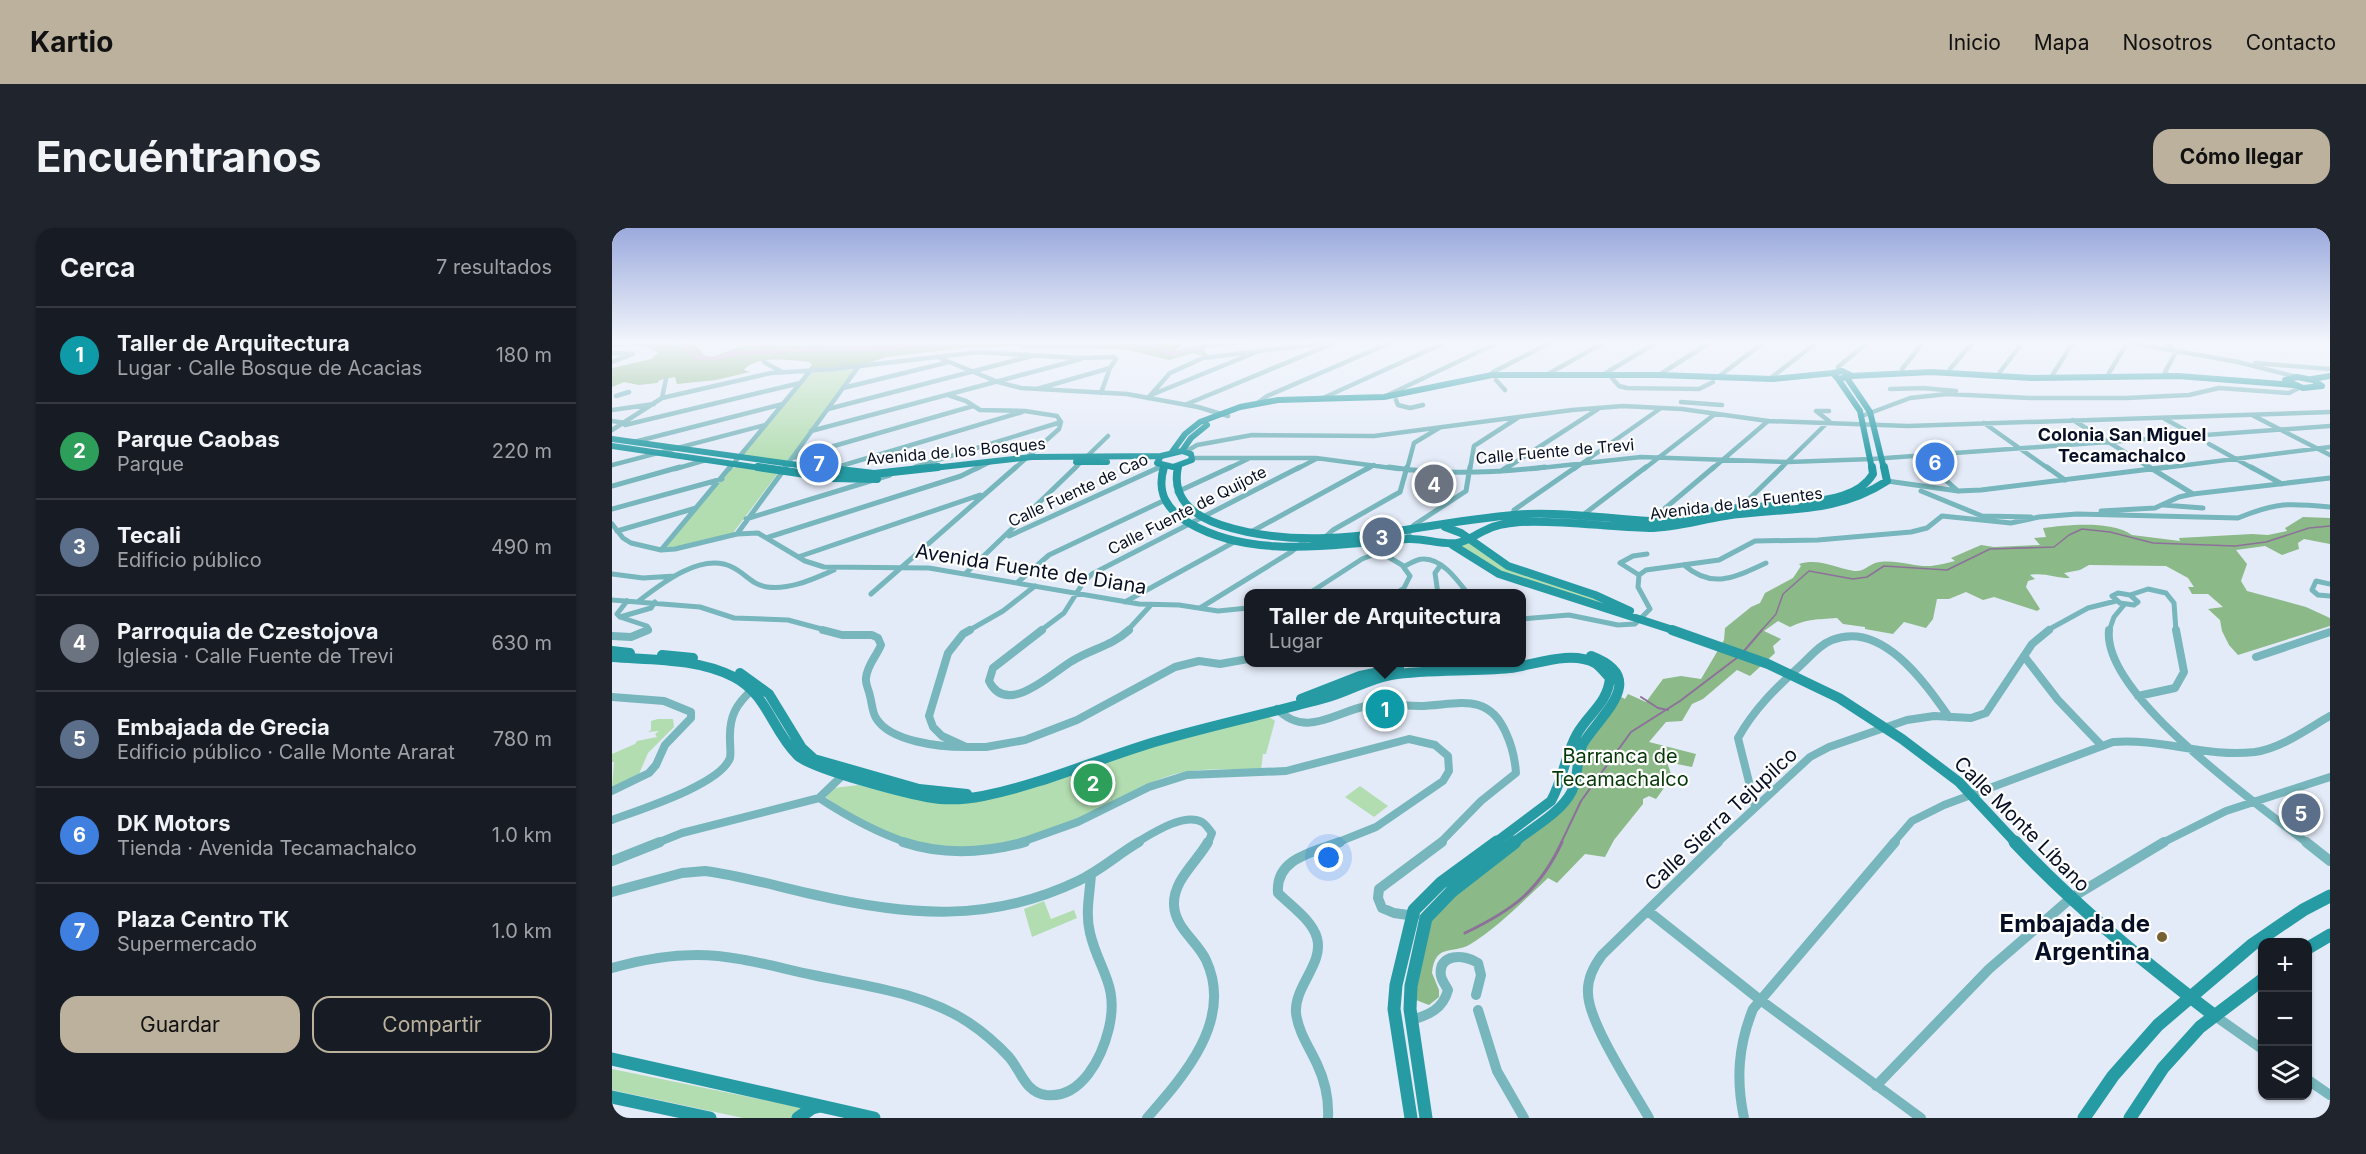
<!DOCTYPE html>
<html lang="es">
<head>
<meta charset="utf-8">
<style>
	body { margin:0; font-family:Inter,sans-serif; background:#20242c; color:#f1f3f6 }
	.controls { position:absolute; right:18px; bottom:18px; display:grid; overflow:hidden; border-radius:12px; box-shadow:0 2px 4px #0004 }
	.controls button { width:54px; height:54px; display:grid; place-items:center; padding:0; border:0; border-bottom:2px solid #363941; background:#171b24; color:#f1f3f6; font:30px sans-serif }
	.you { position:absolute; left:717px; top:630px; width:21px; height:21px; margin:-15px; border:4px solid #fff; border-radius:50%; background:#1a73e8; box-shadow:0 0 0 9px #1a73e833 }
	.badge { display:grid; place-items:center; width:39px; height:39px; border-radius:50%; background:#bbb19d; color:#fff; font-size:20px; font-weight:700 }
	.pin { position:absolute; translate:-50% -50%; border:3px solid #fff; box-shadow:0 2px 6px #0006 }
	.popup { position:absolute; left:632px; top:361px; width:282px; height:78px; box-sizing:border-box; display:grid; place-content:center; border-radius:12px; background:#171b24; filter:drop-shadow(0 2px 4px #0005); font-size:20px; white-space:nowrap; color:#9ea1a6 }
	.popup b { font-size:22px; color:#f1f3f6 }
	.popup::after { content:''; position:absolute; left:50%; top:100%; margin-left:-12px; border:12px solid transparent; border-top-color:#171b24 }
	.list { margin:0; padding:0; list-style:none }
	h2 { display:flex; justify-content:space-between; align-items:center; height:78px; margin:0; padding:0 24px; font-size:26px }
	h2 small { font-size:20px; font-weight:400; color:#9ea1a6 }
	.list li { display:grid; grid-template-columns:39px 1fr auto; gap:18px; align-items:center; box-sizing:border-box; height:96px; padding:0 24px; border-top:2px solid #363941 }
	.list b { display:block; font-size:22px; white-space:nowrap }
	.list p { margin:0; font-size:20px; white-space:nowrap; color:#9ea1a6 }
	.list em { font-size:20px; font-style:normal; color:#9ea1a6 }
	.actions { display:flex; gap:12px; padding:18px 24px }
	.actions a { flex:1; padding:14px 0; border:2px solid #bbb19d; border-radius:18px; text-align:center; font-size:21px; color:#bbb19d }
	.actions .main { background:#bbb19d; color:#111 }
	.icon { flex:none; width:33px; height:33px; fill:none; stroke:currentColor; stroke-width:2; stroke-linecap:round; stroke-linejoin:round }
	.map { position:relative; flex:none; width:1718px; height:890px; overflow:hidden; border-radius:18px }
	header { display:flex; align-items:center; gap:36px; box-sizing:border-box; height:84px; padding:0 30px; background:#bbb19d; color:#111 }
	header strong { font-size:28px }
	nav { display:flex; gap:33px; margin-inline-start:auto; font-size:21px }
	.intro { display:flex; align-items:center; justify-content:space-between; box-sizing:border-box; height:144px; padding:0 36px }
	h1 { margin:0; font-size:42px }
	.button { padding:15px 27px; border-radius:18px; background:#bbb19d; color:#111; font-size:21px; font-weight:700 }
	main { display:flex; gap:36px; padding:0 36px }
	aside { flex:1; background:#171b24; border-radius:18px; box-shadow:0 2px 4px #0004 }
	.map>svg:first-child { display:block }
	.green { fill:#b2ddb0 }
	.forest { fill:#8bb988 }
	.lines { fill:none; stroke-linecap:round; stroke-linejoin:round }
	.stream-far2 { stroke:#8d719a; stroke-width:1.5 }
	.stream-far1 { stroke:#8d719a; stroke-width:2 }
	.stream { stroke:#8d719a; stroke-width:3 }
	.river { fill:#c79bcc; fill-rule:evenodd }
	.street-far3 { stroke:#77b6bc; stroke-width:4.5 }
	.street-far2 { stroke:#77b6bc; stroke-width:5 }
	.street-far1 { stroke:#77b6bc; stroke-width:8 }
	.street { stroke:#77b6bc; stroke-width:10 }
	.secondary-far3 { stroke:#269ba4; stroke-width:6 }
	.secondary-far2 { stroke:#269ba4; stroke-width:8 }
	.secondary-far1 { stroke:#269ba4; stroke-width:10 }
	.secondary { stroke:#269ba4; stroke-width:13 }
	.poi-dot { fill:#786131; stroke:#fff; stroke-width:2 }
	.labels { text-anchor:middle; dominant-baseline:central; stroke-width:4.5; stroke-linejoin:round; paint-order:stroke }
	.far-street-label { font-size:16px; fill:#060f25; stroke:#fff }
	.far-neighbourhood-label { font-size:18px; font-weight:bold; fill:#060f25; stroke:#fff }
	.street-label { font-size:20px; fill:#060f25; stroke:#fff }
	.park-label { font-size:20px; fill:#053807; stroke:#fff }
	.near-poi-label { font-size:24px; font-weight:bold; fill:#060f25; stroke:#fff; text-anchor:end }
</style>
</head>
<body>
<header>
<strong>Kartio</strong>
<nav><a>Inicio</a><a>Mapa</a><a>Nosotros</a><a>Contacto</a></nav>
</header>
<div class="intro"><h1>Encuéntranos</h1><a class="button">Cómo llegar</a></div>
<main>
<aside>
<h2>Cerca<small>7 resultados</small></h2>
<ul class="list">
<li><span class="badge" style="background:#0f9aa8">1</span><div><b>Taller de Arquitectura</b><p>Lugar · Calle Bosque de Acacias</p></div><em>180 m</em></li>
<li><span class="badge" style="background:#2e9e5b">2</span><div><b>Parque Caobas</b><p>Parque</p></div><em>220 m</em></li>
<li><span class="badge" style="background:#5c6f8a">3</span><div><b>Tecali</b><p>Edificio público</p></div><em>490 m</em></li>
<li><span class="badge" style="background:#6b7280">4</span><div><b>Parroquia de Czestojova</b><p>Iglesia · Calle Fuente de Trevi</p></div><em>630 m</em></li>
<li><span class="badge" style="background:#5c6f8a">5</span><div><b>Embajada de Grecia</b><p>Edificio público · Calle Monte Ararat</p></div><em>780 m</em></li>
<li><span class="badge" style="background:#3f7fe0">6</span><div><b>DK Motors</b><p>Tienda · Avenida Tecamachalco</p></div><em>1.0 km</em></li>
<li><span class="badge" style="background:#3f7fe0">7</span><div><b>Plaza Centro TK</b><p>Supermercado</p></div><em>1.0 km</em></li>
</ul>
<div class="actions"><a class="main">Guardar</a><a>Compartir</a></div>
</aside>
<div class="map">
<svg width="1718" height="890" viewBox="0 0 1718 890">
	<rect width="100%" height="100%" fill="#e4ebf8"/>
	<!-- green -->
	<path class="green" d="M244,141L174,236L127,229L197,145Z
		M124,239L166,245L121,305L65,319H54L119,241Z
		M858,313L887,334L1016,384L888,344L846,319Z
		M656,488L663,493L654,526H651L649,542C620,542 591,539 563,546C528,556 496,577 463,592C439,602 410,614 385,618C327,628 258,606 214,569L222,560L246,557L332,575Z
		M46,491H61L62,499L36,525L27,546L0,561L2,534H0V526L23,516L25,513L45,509L43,506L47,503L36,504L39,502V493Z
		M748,558L776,578L762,589L733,569Z
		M432,673L439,691L462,682L465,690L420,709L412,681Z
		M0,841L192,880L182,890H131L0,862Z"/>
	<!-- forest -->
	<path class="forest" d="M0,115H76L82,117L94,128L101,129L129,118L147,117L572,115L562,123L594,115H651L606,118L591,121L596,127L592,128L581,125L557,132L513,121L409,120L408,118L360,119L274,129L254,136L197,141L200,136L197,134C181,132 143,127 132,142L138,144L104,152L65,156L63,149L48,152L45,155L27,157L12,154L0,159V140L39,131L46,125C33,114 16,117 0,120Z
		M1691,289L1718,290V316L1692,311L1686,315L1687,321L1670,327L1653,318L1624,322L1635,336L1629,353L1635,363L1694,379L1718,390V398L1626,427L1617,417L1610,403L1608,392L1596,381L1611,379L1596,366H1580L1576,359H1582L1576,350L1554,338L1477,337L1468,342L1452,345L1458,350C1444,350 1431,344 1418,347L1423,351L1416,353L1414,359L1428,381L1425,383L1382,369L1371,372L1354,364L1337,371H1325L1321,391L1314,400L1292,394L1281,406L1253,401V399L1231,396L1225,390C1204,392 1198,390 1178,399L1166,393L1152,403L1169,411L1161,418L1163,425L1138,448L1125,442L1091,471L1080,476L1070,493L1054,494L1037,514L1084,526L1080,539L1055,534L1060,549L1044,571L1037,568L1031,571V576L1002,612L993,629L973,626L945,655L936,650C912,672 884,701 857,717C841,726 823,715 820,745L827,762V769L817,777L804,772L803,747L816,690L951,579L970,525L1009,469L1013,471L1016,466L1034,474L1051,451L1069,448L1089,451L1112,412L1113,400L1139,379L1148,375L1153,365L1181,350L1189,338L1187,336C1208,330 1222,340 1242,343C1252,344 1255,338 1263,335C1282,330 1301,339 1319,338C1327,337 1335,335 1343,333L1339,330L1369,317L1382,319L1428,317L1422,310L1434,309L1431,300C1455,297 1499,292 1520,307L1568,313L1567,310L1640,306L1656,307L1675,303L1673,300Z"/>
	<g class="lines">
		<!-- stream-far2 -->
		<path class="stream-far2" d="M1149,403L1164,386L1171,366L1197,343L1241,351L1255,349L1272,338L1335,342L1378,321L1442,319L1457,307L1470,301L1498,304L1541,315L1623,318L1654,314L1697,300L1718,298"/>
		<!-- stream-far1 -->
		<path class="stream-far1" d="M1132,423L1150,402
			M1029,469L1046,480L1056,482
			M949,615L969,573L1019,504L1068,473L1126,429"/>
		<!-- stream -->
		<path class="stream" d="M853,705C901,682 927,663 950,614"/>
		<!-- river -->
		<path class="river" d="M60,115C75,115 78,125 91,128C102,131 115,125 126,123L344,115L341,117L268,123H210L126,127L98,133L86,131Z
			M522,115L547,116L556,123L561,124L597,115H607L561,128L552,126L545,120Z"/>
		<!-- street-far3 -->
		<path class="street-far3" d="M1520,115L1626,134L1685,149
			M1555,115L1564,124L1553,144L1557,148
			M0,125L21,126
			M328,130L386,154L409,160L515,166L586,179L616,188
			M0,134L21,126
			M152,134L170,144
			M1643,135L1718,141
			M1290,141L1311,115
			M1338,141L1360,115
			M1227,143L1226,139L1255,115
			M1388,144L1410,115
			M1497,145L1515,115
			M936,146L991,115
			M992,146L1044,115
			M1441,146L1461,115
			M880,147L881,144L938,115
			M1047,147L1097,115
			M1106,149L1151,115
			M1000,150L1007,158L1015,160L1087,161L1101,154
			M1161,151L1160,149L1204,115
			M884,152L893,162
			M231,160L337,134
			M425,161L498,140
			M1278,161L1311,160L1344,163
			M336,167L354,173L368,182L413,183L445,188L449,194L447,201L402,241
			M539,167L642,125
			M776,167L885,115
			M4,168L17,164
			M50,170L54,151
			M536,170L558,145L591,130L714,115
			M711,170L832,115
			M784,172L786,177L798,180L811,177
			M647,174L655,168L778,115
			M1069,174L1110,177
			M575,176L722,115
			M216,181L420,128
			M0,182L42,176
			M1640,187L1718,227
			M1250,188L1298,170L1335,166L1418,170H1514L1577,167L1607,160L1677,165L1689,159
			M1553,191L1582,207
			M1461,192L1540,241
			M0,193L13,195
			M1372,195L1437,241
			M13,197L188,155
			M0,202L50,170L159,145L222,141L366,124L467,130L502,129L504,131L498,140L489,165
			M199,203L469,131
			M22,214L171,176
			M1597,216L1642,241
			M573,224L585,217L640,207L762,208L960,182L1011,178L1070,181L1156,193L1296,198L1718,184
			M180,230L361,178
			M581,230H704L787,241
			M0,237L153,197
			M303,239L449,194
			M222,240L410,184
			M63,241L94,232
			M117,241L199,142
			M172,241L247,138
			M364,241L378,234
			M462,241L496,208
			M544,241L550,238
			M615,241L636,231
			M685,241L704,231
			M755,241L762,237
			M795,241L802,215L827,200
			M858,241L862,218L907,189
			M893,241L986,181
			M919,241L1029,229L1176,234L1260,231L1718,198
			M962,241L1049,180
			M1032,241L1103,186
			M1100,241L1156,193
			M1168,241L1217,193L1204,183H1217
			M1543,241L1718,219"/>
		<!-- street-far2 -->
		<path class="street-far2" d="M777,239C828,247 882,245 933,239
			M1435,239L1453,252
			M1537,239L1581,266
			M1639,239L1670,256
			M222,240L225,239
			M889,243L895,239
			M1329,248L1346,263
			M1275,253L1346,263L1369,262L1555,239
			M0,258L68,239
			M1309,263L1370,288L1419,289
			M565,264L619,239
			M1551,277L1591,280
			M1132,279L1135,273L1170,239
			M0,281L110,251
			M1489,283L1543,280L1567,269L1581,266L1718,250
			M901,287L902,282L964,239
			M967,290L1034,239
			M134,291L278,247
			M1038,293L1102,239
			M0,296L11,310L19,315L49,322L63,321L125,306L146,305L193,333L212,339L317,340L527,376L567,377L606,383L636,380
			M5,303L84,280
			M637,305L758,239
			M125,306L174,239
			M397,308L548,239
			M157,309L349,248L367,239
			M712,310L721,302L788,264L795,239
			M800,311L796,306L802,297L854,263L858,239
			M49,322L118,239
			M768,324L790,337L798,348L792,360L783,366
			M186,329L368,267
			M1072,337C1101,362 1123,349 1154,335
			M793,338C799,335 805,331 811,331C830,330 846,353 856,366
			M354,345L464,239
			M0,346L31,350L63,348
			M1027,347L1008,335L1021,328L1035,326
			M406,354L437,327L551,273
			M1718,356L1704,353L1700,362L1706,367L1718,368
			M1506,365L1518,367L1526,374L1522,377L1508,375L1500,368Z
			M259,366L404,239
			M696,366L750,331L768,324
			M826,366L823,345L828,338
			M1518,367L1536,361L1554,365L1562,375L1564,403
			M0,372L88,379L122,390L176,392L217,403
			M28,372C50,355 90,324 120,339C133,345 140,357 155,359C179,362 201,351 222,342
			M513,374L624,313
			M588,380L679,324L696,310
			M8,389L39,380L43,374
			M8,389L5,386L15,373
			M8,389L35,398L37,401L34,403
			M910,391L957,387L1006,397L1023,396L1038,381L1026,359L1027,347L1034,342L1107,332L1143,313L1206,312L1299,304L1315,300L1330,288L1399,295L1427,289L1465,286L1626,290C1665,274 1677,275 1718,279
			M356,403L391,383L423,358
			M428,403L452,385L471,355L480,346L688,239
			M515,403L538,378
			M1434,403L1476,380L1504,373
			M1497,403L1502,389L1512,377"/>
		<!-- street-far1 -->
		<path class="street-far1" d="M211,402L230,407H260L266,410L269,417C264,429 255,437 254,450C253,456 257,462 258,468C260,475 260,484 264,490C278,514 329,519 354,519
			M358,402L351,406L336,425L317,488L321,499L330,508L354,519H374L413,512L465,492L563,439L587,433L608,436L636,431
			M430,402L381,440L377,453C395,490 441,444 460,433C479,421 500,418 517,402
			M1497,402C1490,467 1647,577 1695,615
			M0,408L19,409L36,402
			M1412,428L1446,472L1490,518
			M1644,429L1718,404
			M1526,468L1563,460L1572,444L1564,402
			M0,469L52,473L79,484V490L53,517L44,537L37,545L0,563
			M665,481C694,510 721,485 754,478C772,474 790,478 808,478C845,477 876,463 894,505C900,518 903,531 904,545L869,573L828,615
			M233,545L207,570C236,589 263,604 296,615
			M1143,578L1126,510C1142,481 1164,460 1188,438C1198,429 1207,417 1220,412C1270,392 1313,455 1337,489
			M0,592C26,582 108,557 118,530C119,525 118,518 118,512C117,488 124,476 142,460
			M45,615L70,605L207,570
			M407,615L466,594L537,559L575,547L674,543L797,511L823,517L836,528L837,543L831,553L764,599L724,615
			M524,615C539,606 572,584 590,594C594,596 597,602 600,605L596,615
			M1105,615L1198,529L1217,519L1295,492L1322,488L1359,490L1374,485L1420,416L1437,402
			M1281,615L1300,593L1332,577L1501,514C1549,510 1595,530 1643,524C1670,520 1695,501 1718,488
			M1550,615L1614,583L1718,549"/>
		<!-- street -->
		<path class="street" d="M291,614C330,627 373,625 413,614
			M1694,614L1718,633
			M0,633L48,614
			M0,664L70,645L93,643C131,648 167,659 204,667C296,688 378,695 466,653C488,643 506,626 527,614
			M1036,683L1147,771L1309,890
			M803,688L782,685L770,680L766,670L767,661L830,614
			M0,740C28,732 56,727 85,727C124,727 163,739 201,747C253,758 310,764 356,794C371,804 385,816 397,829C409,843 413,864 434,867C470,871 490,829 497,800C507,756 487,743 478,705C473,685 478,665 479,646
			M866,782L885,843L912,890
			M1603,788L1650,821
			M799,792C817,787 831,781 836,762C834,758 830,753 829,748C825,725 853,726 866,735L869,747L864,767
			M1696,852L1718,867
			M1264,858L1377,741L1459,670L1552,614
			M535,890C572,848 622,792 594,732C585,713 563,700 562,677C561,652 585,634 596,614
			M716,890C717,871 713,853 705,836C697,819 686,803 684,785C682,758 712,736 705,710C700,692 679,678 666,665C663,630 702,624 728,614
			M1037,890C1021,862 976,794 976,765C975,751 981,739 990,727L1106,614
			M1132,890C1124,852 1126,818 1141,781L1283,614"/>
		<!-- secondary-far3 -->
		<path class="secondary-far3" d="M1230,143L1240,148L1226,151L1221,145Z
			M1239,148L1319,144L1420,150L1566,148L1682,157
			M1685,149L1701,152L1710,158L1691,160L1673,152Z
			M1235,150L1258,184L1272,241
			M1226,151L1248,183L1260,241
			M1700,151L1718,148
			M0,211L215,241
			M0,218L156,241
			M570,223L579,210L595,197
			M570,223L579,226L580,232L561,239L545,235L549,228Z
			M560,224L573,206L588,194L628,179L666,172L772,169L880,147H1047L1161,151L1221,145
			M464,234H495
			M312,241L420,229L549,228
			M551,241L552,238
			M565,241L566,238"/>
		<!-- secondary-far2 -->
		<path class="secondary-far2" d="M146,239L221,250L265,251
			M202,239L262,246L326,239
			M552,239C544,265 555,282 577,295C643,333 724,315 796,311C812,310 829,317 845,315C856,313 864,306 874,302C885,296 898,295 909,294C952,292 994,299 1037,300C1063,300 1087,292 1113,288C1172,279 1223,287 1275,253L1272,239
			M566,239C559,271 582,288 609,297C711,330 813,292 915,286C956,284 997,291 1038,293L1057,292L1112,281L1174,277
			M1190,275C1215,272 1247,269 1261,246L1260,239
			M833,299L849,305L896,338L983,367L1018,383
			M839,316L887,346L1064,403"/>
		<!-- secondary-far1 -->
		<path class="secondary-far1" d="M1060,402L1156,436L1227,470L1290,511L1347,554L1404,615
			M0,423L18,425
			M50,427L81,430
			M0,429C40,432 85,430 122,449C155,466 160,502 185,527C198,541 305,569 328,571C343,572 357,571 371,568C431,556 488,530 546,513C601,497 658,485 713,470C736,464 756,451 779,447C818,441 859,444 898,440C923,437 958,422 983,435C988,438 994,446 998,450C996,475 976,486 965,506C953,527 951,552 939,573L883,615
			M128,445L157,466L190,520L202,531L307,561L355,566
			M689,471L748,448L787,440
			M901,615C920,600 949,585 960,563C968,547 963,528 972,514C991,484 1037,450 979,428"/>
		<!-- secondary -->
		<path class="secondary" d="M1403,614C1464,679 1532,734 1603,788
			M1696,720L1718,707
			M0,831L262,890
			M0,869L98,890
			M186,890L200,880L208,878
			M799,890L782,781L784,757L802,682L829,655L885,614
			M814,890L798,781L799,758L814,690L840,663L903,614
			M1472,890L1501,848L1546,797L1641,716L1691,682L1718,668
			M1518,890L1551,840L1588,799L1650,752"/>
	</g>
	<!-- sky -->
	<linearGradient id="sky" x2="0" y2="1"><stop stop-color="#9baadd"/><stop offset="0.48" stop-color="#f3f6fc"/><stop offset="1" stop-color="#f3f6fc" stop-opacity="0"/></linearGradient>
	<rect width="1718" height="239" fill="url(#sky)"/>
	<!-- markers -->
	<circle class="poi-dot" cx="1550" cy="709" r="6"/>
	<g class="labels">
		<!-- far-street labels -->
		<g class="far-street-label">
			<text transform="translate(344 223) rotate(-5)">Avenida de los Bosques</text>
			<text transform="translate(943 223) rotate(-5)">Calle Fuente de Trevi</text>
			<text transform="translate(466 262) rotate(-25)">Calle Fuente de Cao</text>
			<text transform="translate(1124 275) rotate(-7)">Avenida de las Fuentes</text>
			<text transform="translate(575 282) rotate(-27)">Calle Fuente de Quijote</text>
		</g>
		<!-- far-neighbourhood labels -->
		<g class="far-neighbourhood-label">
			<text x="1510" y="206">Colonia San Miguel<tspan x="1510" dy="21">Tecamachalco</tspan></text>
		</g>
		<!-- street labels -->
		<g class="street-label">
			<text transform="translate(419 341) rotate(9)">Avenida Fuente de Diana</text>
			<text transform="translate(1109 591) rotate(-43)">Calle Sierra Tejupilco</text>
			<text transform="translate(1410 596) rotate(45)">Calle Monte Líbano</text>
		</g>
		<!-- park labels -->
		<g class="park-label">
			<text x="1008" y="528">Barranca de<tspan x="1008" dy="23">Tecamachalco</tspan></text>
		</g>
		<!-- near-poi labels -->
		<g class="near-poi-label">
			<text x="1538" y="695">Embajada de<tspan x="1538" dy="28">Argentina</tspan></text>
		</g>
	</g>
</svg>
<div class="controls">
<button>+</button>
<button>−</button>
<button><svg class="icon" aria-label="layers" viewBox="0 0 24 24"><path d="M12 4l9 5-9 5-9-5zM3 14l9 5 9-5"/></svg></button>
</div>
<div class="you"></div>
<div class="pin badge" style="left:773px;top:481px;background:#0f9aa8">1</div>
<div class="popup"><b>Taller de Arquitectura</b>Lugar</div>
<div class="pin badge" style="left:481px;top:555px;background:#2e9e5b">2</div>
<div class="pin badge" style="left:770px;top:309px;background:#5c6f8a">3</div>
<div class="pin badge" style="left:822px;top:256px;background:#6b7280">4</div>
<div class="pin badge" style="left:1689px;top:585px;background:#5c6f8a">5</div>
<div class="pin badge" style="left:1323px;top:234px;background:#3f7fe0">6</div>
<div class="pin badge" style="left:207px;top:235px;background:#3f7fe0">7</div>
</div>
</main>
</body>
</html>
